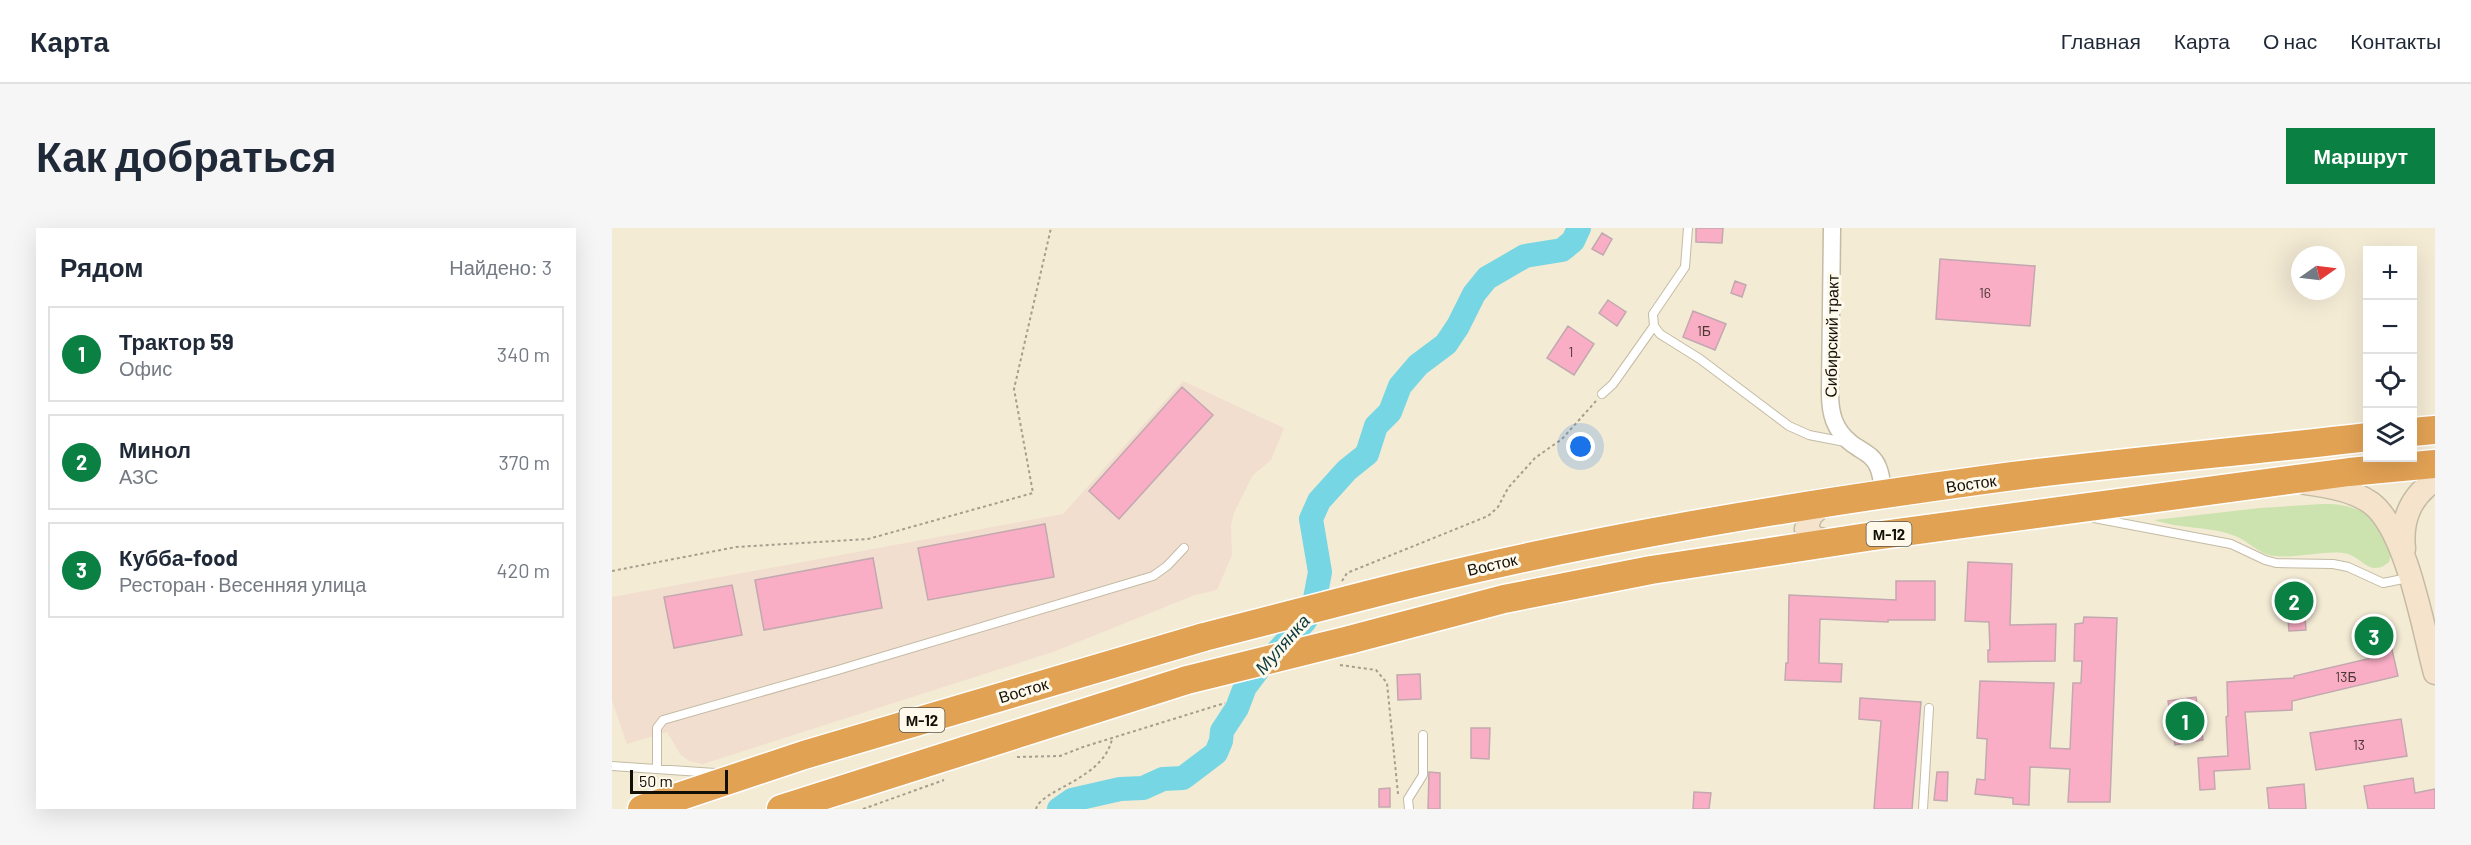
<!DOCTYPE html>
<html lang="ru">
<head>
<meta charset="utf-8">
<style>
	body { margin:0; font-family:Barlow,sans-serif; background:#f6f6f7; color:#1f2937 }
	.controls { position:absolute; right:18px; top:18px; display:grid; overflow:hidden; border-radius:0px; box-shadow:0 6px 24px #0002 }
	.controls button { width:54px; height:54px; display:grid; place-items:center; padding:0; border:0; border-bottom:2px solid #e0e1e3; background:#fff; color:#1f2937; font:30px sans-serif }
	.compass { position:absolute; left:1679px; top:18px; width:54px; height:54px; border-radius:50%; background:#fff; box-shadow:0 6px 24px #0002; rotate:76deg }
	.scale { position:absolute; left:18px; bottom:15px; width:98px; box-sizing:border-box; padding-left:6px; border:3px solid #120f07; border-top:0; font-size:16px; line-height:21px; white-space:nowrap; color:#120f07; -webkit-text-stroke:4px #fef9eb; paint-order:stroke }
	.you { position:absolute; left:969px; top:219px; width:21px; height:21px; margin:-15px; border:4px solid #fff; border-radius:50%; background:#1a73e8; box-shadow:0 0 0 9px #1a73e833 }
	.badge { display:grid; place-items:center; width:39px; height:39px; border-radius:50%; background:#0b8043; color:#fff; font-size:20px; font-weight:700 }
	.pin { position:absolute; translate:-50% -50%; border:3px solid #fff; box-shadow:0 2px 6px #0006 }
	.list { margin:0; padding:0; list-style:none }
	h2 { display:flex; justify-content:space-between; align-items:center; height:78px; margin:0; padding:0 24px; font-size:26px }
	h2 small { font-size:20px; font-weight:400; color:#747a83 }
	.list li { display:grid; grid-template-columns:39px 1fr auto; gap:18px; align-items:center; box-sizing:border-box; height:96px; margin:0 12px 12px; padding:0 12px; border:2px solid #e0e1e3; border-radius:0px }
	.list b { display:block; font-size:22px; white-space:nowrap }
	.list p { margin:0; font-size:20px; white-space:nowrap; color:#747a83 }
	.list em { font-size:20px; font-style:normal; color:#747a83 }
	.icon { flex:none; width:33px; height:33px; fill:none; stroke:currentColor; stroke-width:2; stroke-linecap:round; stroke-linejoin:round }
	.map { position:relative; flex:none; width:1823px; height:581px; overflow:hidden; border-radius:0px }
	header { display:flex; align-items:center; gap:36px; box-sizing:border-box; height:84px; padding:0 30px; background:#fff; border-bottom:2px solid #e0e1e3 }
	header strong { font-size:28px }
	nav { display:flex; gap:33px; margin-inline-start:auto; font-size:21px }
	.intro { display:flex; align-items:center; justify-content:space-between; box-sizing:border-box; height:144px; padding:0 36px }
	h1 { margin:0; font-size:42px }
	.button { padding:15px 27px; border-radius:0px; background:#0b8043; color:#fff; font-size:21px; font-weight:700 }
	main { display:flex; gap:36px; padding:0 36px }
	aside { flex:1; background:#fff; border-radius:0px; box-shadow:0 6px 24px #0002 }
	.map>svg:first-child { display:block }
	.commercial { fill:#f1dece }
	.green { fill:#cce3b0 }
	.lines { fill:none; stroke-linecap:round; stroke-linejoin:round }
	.river { stroke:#76d6e3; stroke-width:24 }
	.building { fill:#faaec5; stroke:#c2a8af; stroke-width:1.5 }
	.lane-casing { stroke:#c4bba5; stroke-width:10 }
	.street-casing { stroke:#c4bba5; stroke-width:19 }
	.secondary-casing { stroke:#c4bba5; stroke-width:25 }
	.highway-casing { stroke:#fff; stroke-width:31 }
	.path { stroke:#a59e8d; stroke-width:2; stroke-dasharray:3 3; stroke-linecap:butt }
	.lane { stroke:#fff; stroke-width:8 }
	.street { stroke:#fff; stroke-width:16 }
	.secondary { stroke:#f6e3cc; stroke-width:22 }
	.highway { stroke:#e2a254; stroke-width:28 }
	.highway-bridge-casing { stroke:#fff; stroke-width:31; stroke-linecap:butt }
	.highway-bridge { stroke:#e2a254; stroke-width:28 }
	.labels { text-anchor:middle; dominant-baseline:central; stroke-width:6; stroke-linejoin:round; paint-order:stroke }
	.number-label { font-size:14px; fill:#4c3736 }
	.shield { fill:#fef9eb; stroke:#59554b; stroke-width:1.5 }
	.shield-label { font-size:15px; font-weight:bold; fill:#120f07 }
	.street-label { font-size:16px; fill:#120f07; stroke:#fef9eb }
	.water-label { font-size:18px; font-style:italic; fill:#0b3a40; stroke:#fef9eb }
</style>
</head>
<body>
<header>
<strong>Карта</strong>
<nav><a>Главная</a><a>Карта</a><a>О нас</a><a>Контакты</a></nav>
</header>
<div class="intro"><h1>Как добраться</h1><a class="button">Маршрут</a></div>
<main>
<aside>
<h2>Рядом<small>Найдено: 3</small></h2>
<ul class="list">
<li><span class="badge">1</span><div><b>Трактор 59</b><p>Офис</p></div><em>340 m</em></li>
<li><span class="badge">2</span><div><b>Минол</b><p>АЗС</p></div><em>370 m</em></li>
<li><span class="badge">3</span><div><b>Кубба-food</b><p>Ресторан · Весенняя улица</p></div><em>420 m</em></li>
</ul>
</aside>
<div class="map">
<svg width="1823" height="581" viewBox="0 0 1823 581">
	<rect width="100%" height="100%" fill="#f4ebd5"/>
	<!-- commercial -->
	<path class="commercial" d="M571,153L672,200L659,232L641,247L622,285L619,297L620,327L605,362L583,367L441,424L91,536L77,533L68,526L55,504L15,516L0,473V369L451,286Z"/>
	<!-- green -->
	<path class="green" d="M1710,276C1738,275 1764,284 1774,312C1777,320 1780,326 1777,334C1759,350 1750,330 1736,326C1717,321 1684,331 1663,328C1647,327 1637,313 1623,308C1598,298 1568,301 1542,292L1648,280Z"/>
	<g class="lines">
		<!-- river -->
		<path class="river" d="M447,581L460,572L508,561L531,560L551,551L571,550L604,525L609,513L610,503L625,480L633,459L648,439L664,425L693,393L702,376L708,344L699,291L707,273L735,242L755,226L764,198L778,184L788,158L806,137L834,116L846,98L862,66L875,50L913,28L950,22L961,13L967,0"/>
	</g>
	<!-- building -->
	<path class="building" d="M1084,0H1111L1110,15L1084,14Z
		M990,5L1000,11L991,27L980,21Z
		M1328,31L1423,38L1418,98L1324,91Z
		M1123,53L1134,57L1130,69L1119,65Z
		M996,72L1014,84L1005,98L987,85Z
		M1081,83L1114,96L1103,122L1071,109Z
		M956,98L982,116L962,147L935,130Z
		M570,159L601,187L507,291L477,263Z
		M433,296L442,349L316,372L306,320Z
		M261,330L270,380L152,402L143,352Z
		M1356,334L1400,336L1398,397L1444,396L1443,433L1376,434V422H1378L1377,394L1353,393Z
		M1284,353H1323V392H1276V394L1208,391L1207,435L1230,436L1229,454L1173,452L1174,435H1176L1177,367L1284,372Z
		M120,357L130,407L62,420L52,369Z
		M1691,364L1694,402L1677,403L1674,366Z
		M1472,389L1505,390L1498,574H1456L1458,541L1418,539L1417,577L1401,576V570L1363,566L1365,551L1373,552L1375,511L1365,510L1368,453L1442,455L1438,520L1458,521L1461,455H1469L1470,433H1462L1463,396L1471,395Z
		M1773,391L1786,448L1680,473V482L1633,484L1638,541L1602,543L1603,561L1588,562L1586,530L1616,528L1614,489L1616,488L1615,454L1682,450V448L1764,429L1756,394Z
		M808,446L809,471L786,472L785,447Z
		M1584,469L1591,512L1563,517L1556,473Z
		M1248,470L1309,474L1300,581H1262L1269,493L1247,491Z
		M1789,491L1795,528L1704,542L1698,505Z
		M859,500H878L877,531L859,530Z
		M817,544L828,545V581H816Z
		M1325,544H1336L1335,573L1322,572Z
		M1801,550L1803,565L1823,561V581H1756L1752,558Z
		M1692,556L1694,581H1657L1655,560Z
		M778,560V579H767V561Z
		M1082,564L1099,565L1097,581H1081Z"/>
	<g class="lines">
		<!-- lane casing -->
		<g class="lane-casing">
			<path id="lane" d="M1076,0L1073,39L1041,86L1042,98L1048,106L1088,131L1177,198L1197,207L1233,214
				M990,166L1001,156L1042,98
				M1482,290L1619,316L1653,332L1664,335L1721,336L1736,339L1771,355L1796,350
				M0,538L103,545
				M45,540V500L51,492L226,442L541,348L555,338L572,320
				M797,581L796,571L811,547V507
				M1311,581L1317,480"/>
		</g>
		<!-- street casing -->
		<g class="street-casing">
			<path id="street" d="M1220,0L1218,165C1218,185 1222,202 1239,215C1249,223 1261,226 1266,239C1270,248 1270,258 1272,267"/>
		</g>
		<!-- secondary casing -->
		<g class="secondary-casing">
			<path id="secondary" d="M1693,255C1714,258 1741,262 1759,275C1795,302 1811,401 1823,445
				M1211,277L1199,287L1194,301L1203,310L1222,314
				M1792,321C1789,292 1798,269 1823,252"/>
		</g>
		<!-- highway casing -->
		<g class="highway-casing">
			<path id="highway" d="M1800,204L1823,202
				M755,367C967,312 1184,277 1401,248C1519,233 1637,223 1756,209
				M737,412L892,371L1039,342L1255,309L1737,244L1823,236
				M30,581L192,527L592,409
				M169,581L575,452"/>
		</g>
		<!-- path -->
		<path class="path" d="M0,343L124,319L256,311L421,265L402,161L439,0
			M730,353L735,345L876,288L886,279L896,260L923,230L950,211L984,173
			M728,437L764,442L775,455L786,566
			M405,529L448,528L471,519L613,475
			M251,581L332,552
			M424,581C429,561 491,552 500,511"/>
		<!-- lane -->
		<use href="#lane" class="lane"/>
		<!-- street -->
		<use href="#street" class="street"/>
		<!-- secondary -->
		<use href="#secondary" class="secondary"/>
		<!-- highway -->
		<use href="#highway" class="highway"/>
		<!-- highway-bridge casing -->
		<g class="highway-bridge-casing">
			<path id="highway-bridge" d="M592,409L755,367
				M575,452L737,412"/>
		</g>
		<!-- highway-bridge -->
		<use href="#highway-bridge" class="highway-bridge"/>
	</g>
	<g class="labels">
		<!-- number labels -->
		<g class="number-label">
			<text x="1373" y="64">16</text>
			<text x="1092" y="102">1Б</text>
			<text x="959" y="123">1</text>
			<text x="1734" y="448">13Б</text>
			<text x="1747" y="516">13</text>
		</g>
		<!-- shield labels -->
		<g class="shield">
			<rect x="1254.5" y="294" width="45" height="24" rx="4.5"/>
			<rect x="287.5" y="480" width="45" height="24" rx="4.5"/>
		</g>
		<g class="shield-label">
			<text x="1277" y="306">М-12</text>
			<text x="310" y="492">М-12</text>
		</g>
		<!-- street labels -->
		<g class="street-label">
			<text transform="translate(1219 108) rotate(-89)">Сибирский тракт</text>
			<text transform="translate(1359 255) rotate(-8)">Восток</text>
			<text transform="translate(880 336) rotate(-13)">Восток</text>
			<text transform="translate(411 462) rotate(-17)">Восток</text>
		</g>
		<!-- water labels -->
		<g class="water-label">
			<text transform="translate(670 416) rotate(-49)">Мулянка</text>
		</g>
	</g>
</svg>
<div class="controls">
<button>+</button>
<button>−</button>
<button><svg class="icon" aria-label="locate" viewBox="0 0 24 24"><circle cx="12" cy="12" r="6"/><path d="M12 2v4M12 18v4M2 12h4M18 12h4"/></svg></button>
<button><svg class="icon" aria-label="layers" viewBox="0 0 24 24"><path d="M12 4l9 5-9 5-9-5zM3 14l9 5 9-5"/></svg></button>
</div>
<svg class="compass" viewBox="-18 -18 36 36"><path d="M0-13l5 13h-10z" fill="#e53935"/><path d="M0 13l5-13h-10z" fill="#747a83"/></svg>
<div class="scale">50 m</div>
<div class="you"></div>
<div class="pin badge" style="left:1573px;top:493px">1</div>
<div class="pin badge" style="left:1682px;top:373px">2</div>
<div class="pin badge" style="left:1762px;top:408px">3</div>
</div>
</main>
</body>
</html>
